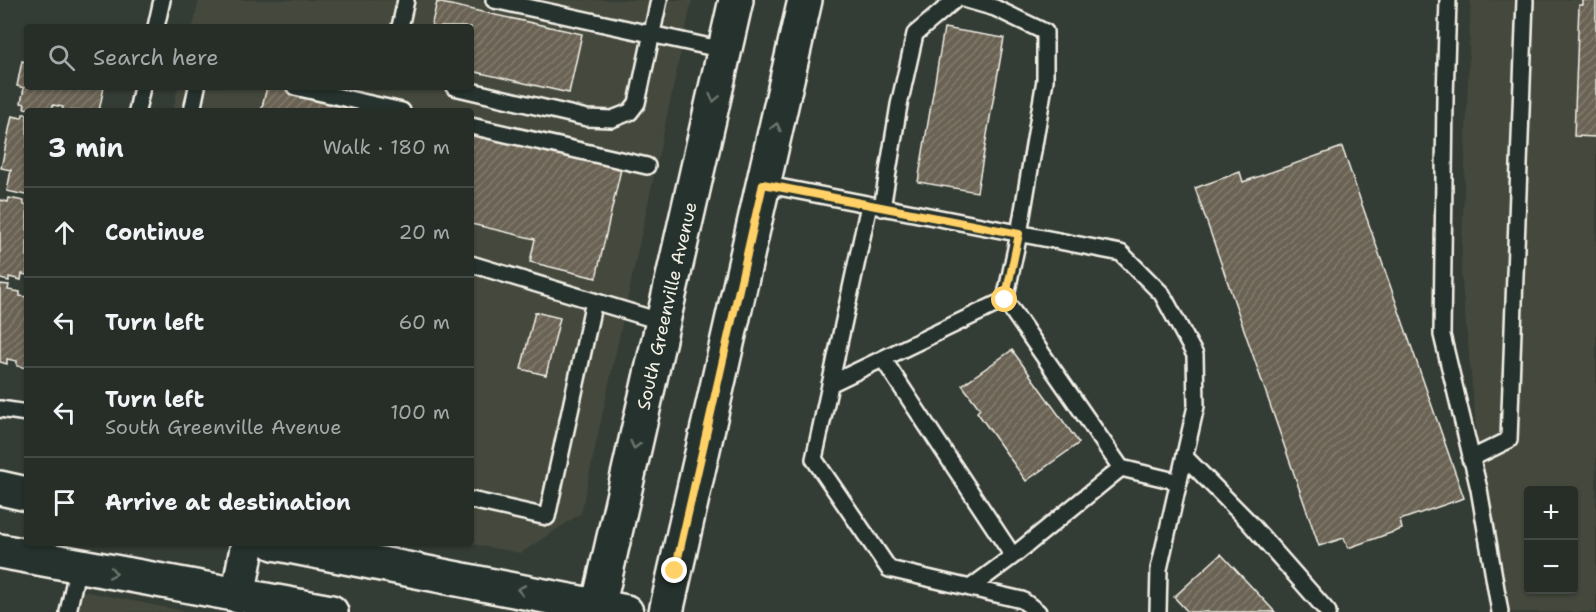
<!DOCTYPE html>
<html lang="en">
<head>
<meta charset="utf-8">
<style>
	body { margin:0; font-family:"Shantell Sans",sans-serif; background:#333a34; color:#f1f3f6 }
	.controls { position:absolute; right:18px; bottom:18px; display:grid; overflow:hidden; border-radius:6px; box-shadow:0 2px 4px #0004 }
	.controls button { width:54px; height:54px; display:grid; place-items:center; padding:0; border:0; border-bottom:2px solid #434a45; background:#272e28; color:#f1f3f6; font:30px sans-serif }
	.stop { position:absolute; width:18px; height:18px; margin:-14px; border:4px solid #ffd166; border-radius:50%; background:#fff }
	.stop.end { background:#ffd166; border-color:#fff; box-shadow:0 2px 6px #0008 }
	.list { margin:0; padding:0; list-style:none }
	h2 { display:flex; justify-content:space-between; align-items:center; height:78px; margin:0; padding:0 24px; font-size:26px }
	h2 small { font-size:20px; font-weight:400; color:#a4a8a8 }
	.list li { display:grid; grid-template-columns:39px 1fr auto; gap:18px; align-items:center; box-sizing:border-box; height:90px; padding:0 24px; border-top:2px solid #434a45 }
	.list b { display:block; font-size:22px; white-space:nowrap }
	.list p { margin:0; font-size:20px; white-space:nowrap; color:#a4a8a8 }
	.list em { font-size:20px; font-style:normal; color:#a4a8a8 }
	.icon { flex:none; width:33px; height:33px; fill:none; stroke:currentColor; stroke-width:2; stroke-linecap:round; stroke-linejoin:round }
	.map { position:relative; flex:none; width:1596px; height:612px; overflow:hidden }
	.search { position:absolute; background:#272e28; box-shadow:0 2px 4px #0004; left:24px; top:24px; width:450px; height:66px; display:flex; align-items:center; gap:15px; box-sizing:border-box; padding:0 21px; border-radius:6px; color:#a4a8a8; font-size:22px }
	.panel { position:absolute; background:#272e28; box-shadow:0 2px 4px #0004; left:24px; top:108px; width:450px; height:438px; border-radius:6px }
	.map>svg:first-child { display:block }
	.built { fill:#44493e; fill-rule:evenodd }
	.building { fill:url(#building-hatch); stroke:#f4f1e8; stroke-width:1.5 }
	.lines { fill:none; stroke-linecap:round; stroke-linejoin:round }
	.lane-casing { stroke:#f4f1e8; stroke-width:20 }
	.secondary-casing { stroke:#f4f1e8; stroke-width:38 }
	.lane { stroke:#26332d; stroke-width:15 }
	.secondary { stroke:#26332d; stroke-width:33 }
	.oneway { stroke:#6e766e }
	.route { stroke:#ffd166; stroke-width:8 }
	.labels { text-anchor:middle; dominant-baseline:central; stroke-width:4.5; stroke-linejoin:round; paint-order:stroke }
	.street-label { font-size:18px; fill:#f4f1e8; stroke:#26332d }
</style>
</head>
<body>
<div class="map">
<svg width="1596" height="612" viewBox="0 0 1596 612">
	<defs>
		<pattern id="building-hatch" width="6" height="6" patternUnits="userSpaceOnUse" patternTransform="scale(1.5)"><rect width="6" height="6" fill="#6b6454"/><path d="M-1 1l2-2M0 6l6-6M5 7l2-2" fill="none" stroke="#817b6d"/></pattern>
	</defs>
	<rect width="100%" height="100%" fill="#343d35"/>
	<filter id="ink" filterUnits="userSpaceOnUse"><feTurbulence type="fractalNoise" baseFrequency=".0167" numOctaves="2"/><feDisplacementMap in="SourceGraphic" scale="12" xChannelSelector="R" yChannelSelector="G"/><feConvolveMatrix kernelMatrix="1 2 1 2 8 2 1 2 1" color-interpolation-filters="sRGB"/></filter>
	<g filter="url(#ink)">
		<!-- built -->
		<path class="built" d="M199,0H692L581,513L521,553L466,543H471V111H173L178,87H471V27H193Z
			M1471,0H1596V612H1494L1461,272ZM1528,490H1574V590H1528Z
			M78,590L188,612H74Z"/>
		<!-- building -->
		<path class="building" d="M1583,0H1596V137L1574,136L1579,5H1583Z
			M437,2L582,34L569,93L471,71V27H431Z
			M944,28L1004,38L977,192L918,182Z
			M27,56V87H104L99,111H62L63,107L53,105L52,109L40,107L39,111L24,108L25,104L21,103L24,88L17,86L22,61L26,62Z
			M267,87H278L379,111H261Z
			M23,114H27V193L25,195L7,191L11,170L1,168L12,116L22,118Z
			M471,133L621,169L596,278L530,262L535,239L471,224Z
			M1342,147L1464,498L1400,520L1402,529L1348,548L1344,538L1319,546L1195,188L1240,172L1243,182Z
			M9,198L24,201V205L27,206V275L22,274L21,280L9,277V281L0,279V200L8,202Z
			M0,284L9,285L8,290L20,292V296L27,297V368L17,366V361L7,359V364L0,362Z
			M535,312L560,318L546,375L521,369Z
			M1012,350L1079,443L1026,481L977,412L980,409L962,385Z
			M1221,554L1275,612H1188L1174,597Z"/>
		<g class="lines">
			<!-- lane casing -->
			<g class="lane-casing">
				<path id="lane" d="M494,0L724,50
					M967,0L995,8L1045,32V80L1019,234L1005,300L1121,468L1179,482
					M1448,0L1445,97L1442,335L1479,489L1500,612
					M156,27L162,0
					M400,27L406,0
					M295,87L402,111
					M454,87L587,118L612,119L630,112L637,103L659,0
					M137,111L142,87
					M192,111L197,87
					M471,126L647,166
					M763,184L1121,253L1162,294L1195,355L1196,406L1159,569L1158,612
					M869,205L814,459L889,569L1022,600L1038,612
					M882,208L899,105L915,34L955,0
					M471,264L663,322
					M883,359L1013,556L1121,468
					M830,384L1005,300
					M0,409L27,413
					M1185,457L1247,520L1328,612
					M1470,459L1509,440L1525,0
					M471,500L547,517L594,301
					M970,588L1013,556
					M68,612L78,566"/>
			</g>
			<!-- secondary casing -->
			<g class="secondary-casing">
				<path id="secondary" d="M0,488L27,494
					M274,543L626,612
					M0,551L331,612
					M238,596L248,543
					M597,612L736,0
					M666,612L805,0"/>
			</g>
			<!-- lane -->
			<use href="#lane" class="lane"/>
			<!-- secondary -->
			<use href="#secondary" class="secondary"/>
		</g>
		<!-- one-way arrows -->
		<defs><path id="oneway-chevron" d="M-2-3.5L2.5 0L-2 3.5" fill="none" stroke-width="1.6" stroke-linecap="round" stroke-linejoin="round" transform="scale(1.5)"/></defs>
		<g class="oneway">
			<use href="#oneway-chevron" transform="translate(714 98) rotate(102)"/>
			<use href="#oneway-chevron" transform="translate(776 127) rotate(-77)"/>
			<use href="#oneway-chevron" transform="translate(635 445) rotate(103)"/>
			<use href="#oneway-chevron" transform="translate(113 573) rotate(11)"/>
			<use href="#oneway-chevron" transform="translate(521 590) rotate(-169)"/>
		</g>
	</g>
	<g class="lines" filter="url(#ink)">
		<!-- route -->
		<path class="route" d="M675,571L763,184L1019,234L1005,300"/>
	</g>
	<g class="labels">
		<!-- street labels -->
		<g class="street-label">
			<text transform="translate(667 306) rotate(-77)">South Greenville Avenue</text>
		</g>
	</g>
</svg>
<div class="controls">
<button>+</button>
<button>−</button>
</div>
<div class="stop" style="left:1005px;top:300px"></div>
<div class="stop end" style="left:675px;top:571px"></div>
<div class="search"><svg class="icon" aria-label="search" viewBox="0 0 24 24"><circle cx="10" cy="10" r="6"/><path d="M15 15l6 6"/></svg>Search here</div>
<section class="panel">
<h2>3 min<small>Walk · 180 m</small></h2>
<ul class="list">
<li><svg class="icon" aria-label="ahead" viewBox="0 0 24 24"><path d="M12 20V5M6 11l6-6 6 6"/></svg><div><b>Continue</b></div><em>20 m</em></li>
<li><svg class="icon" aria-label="left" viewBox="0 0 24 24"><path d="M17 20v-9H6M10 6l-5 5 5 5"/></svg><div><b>Turn left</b></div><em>60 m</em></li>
<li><svg class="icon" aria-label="left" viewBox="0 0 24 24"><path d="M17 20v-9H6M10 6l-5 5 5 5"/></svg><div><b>Turn left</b><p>South Greenville Avenue</p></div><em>100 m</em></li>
<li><svg class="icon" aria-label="arrive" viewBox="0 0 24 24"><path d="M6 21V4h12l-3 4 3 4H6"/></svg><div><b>Arrive at destination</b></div></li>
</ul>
</section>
</div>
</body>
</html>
